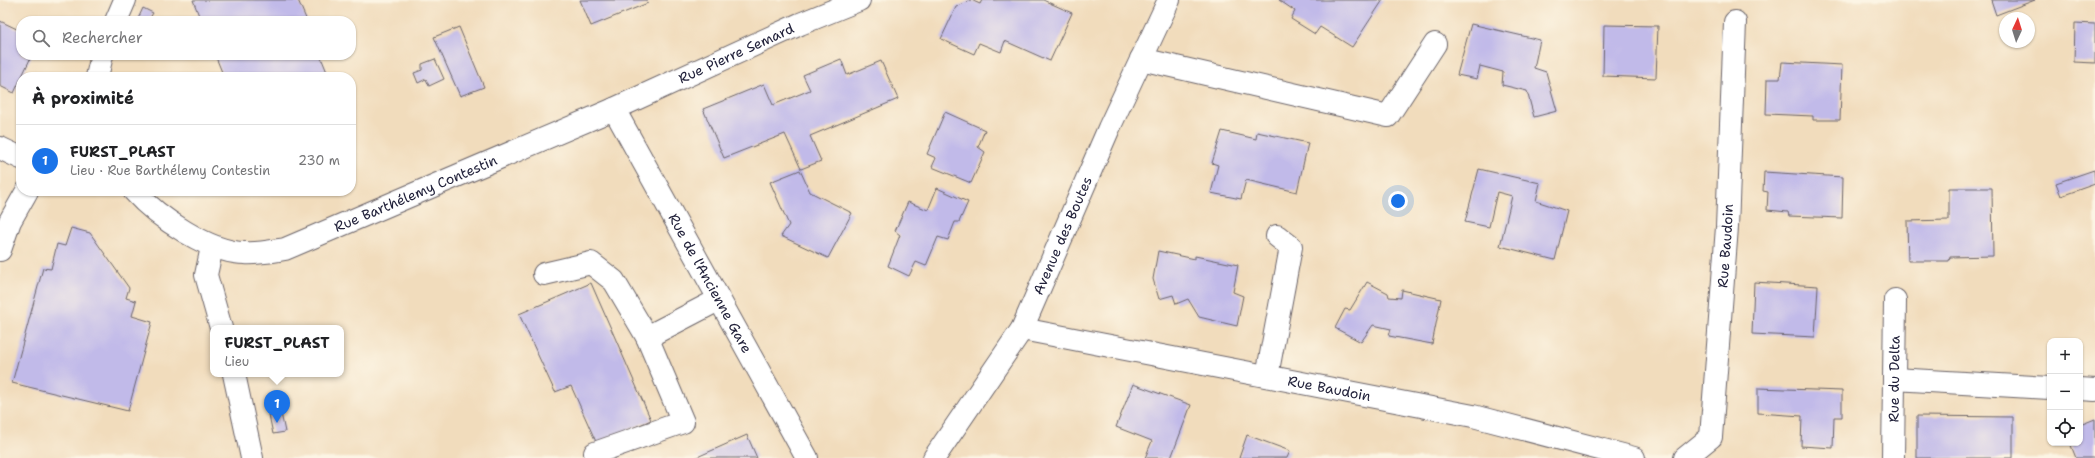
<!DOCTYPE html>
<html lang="fr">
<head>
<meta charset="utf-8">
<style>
	body { margin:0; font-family:"Shantell Sans",sans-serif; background:#f6f6f6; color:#202124 }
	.controls { position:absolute; right:12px; bottom:12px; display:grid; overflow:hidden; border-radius:8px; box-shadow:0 1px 3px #0004 }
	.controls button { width:36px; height:36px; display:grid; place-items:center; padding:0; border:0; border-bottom:1px solid #e0e0e0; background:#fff; color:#202124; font:20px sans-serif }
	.compass { position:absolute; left:1999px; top:12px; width:36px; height:36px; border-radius:50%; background:#fff; box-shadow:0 1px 3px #0004; rotate:4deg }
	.you { position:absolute; left:1398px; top:201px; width:14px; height:14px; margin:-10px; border:3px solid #fff; border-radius:50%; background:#1a73e8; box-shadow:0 0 0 6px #1a73e833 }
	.badge { display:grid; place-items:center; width:26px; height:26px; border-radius:50%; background:#1a73e8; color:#fff; font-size:13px; font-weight:700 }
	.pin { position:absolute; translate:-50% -33px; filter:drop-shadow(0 1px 2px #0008) }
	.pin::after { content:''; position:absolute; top:21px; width:14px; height:12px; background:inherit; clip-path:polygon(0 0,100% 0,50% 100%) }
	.popup { position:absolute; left:210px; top:325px; width:134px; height:52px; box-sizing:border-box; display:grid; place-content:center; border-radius:8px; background:#fff; filter:drop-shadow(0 1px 3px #0005); font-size:13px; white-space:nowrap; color:#757577 }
	.popup b { font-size:15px; color:#202124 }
	.popup::after { content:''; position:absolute; left:50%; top:100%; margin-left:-8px; border:8px solid transparent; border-top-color:#fff }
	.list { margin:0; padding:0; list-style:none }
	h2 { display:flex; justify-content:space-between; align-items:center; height:52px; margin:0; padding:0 16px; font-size:17px }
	h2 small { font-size:13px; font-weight:400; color:#757577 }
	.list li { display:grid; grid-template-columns:26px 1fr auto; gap:12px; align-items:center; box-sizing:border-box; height:72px; padding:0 16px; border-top:1px solid #e0e0e0 }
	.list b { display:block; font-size:15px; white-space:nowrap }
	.list p { margin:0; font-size:13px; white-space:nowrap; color:#757577 }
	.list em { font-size:13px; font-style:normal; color:#757577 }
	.icon { flex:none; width:22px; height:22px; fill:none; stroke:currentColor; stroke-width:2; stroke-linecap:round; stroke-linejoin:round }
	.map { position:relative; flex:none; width:2095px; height:458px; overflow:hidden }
	.search { position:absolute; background:#fff; box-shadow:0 1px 3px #0004; left:16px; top:16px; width:340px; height:44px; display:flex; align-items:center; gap:10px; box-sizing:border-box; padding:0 14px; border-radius:16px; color:#757577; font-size:15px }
	.panel { position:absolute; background:#fff; box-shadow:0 1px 3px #0004; left:16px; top:72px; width:340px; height:124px; border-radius:16px }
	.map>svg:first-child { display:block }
	.building { fill:#c1bae9 }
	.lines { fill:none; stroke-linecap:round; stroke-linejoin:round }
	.minor-casing { stroke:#6a6368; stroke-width:24 }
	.minor { stroke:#fff; stroke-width:22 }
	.labels { text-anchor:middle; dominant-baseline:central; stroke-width:3; stroke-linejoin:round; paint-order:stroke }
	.street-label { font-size:14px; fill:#22223b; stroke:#fcf5e5 }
</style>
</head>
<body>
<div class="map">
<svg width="2095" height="458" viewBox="0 0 2095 458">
	<rect width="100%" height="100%" fill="#fcf5e5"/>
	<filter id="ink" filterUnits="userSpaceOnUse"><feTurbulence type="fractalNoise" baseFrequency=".025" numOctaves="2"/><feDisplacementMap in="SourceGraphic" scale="8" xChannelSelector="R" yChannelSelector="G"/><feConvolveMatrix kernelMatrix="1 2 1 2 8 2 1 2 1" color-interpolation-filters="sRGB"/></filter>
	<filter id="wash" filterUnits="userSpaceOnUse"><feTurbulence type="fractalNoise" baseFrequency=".012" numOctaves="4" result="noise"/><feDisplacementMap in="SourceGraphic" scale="16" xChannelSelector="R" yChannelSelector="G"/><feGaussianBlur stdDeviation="0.9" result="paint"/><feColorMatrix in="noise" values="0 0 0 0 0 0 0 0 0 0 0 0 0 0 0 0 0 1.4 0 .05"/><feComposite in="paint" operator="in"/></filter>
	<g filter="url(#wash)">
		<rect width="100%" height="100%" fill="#f1dcbc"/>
		<g id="blocks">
			<!-- building -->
			<path class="building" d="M193,0H298L307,21H201Z
				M580,0H647L648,3L591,26Z
				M971,0L980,4L982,0H1043L1072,13L1050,61L1005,41L1001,52L979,43L974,54L941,39L956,7Z
				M1279,0H1383L1352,47L1320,27L1315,34L1291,19L1295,11Z
				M1991,0H2035L1996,15Z
				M143,8L153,13L148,21H137Z
				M0,21L21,31V55H32L14,93L0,86Z
				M2075,23L2095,24V63L2074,62Z
				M1471,24L1540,40L1534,68L1546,72L1557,111L1534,117L1527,91L1502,85L1503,72L1480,66L1477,79L1457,75Z
				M1604,25L1658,26L1656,78L1603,76Z
				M459,27L484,87L460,96L434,37Z
				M215,55H320L329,77H224Z
				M435,59L444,79L429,86L426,79L418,83L414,73L422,70V64Z
				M841,59L847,75L881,61L898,99L810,136L821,161L801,169L785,134L724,158L703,109L764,84L773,105L810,90L803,75Z
				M1782,62L1842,65L1840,120H1813V116L1766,114L1767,79H1780Z
				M945,112L985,130L978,147L985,152L971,183L932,167L936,158L927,154Z
				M1222,131L1256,139L1257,132L1308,143L1297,192L1246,180L1241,199L1211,193L1218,165L1212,163Z
				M1479,169L1540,183L1536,201L1567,211L1555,260L1500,246L1512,196L1497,192L1489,227L1465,222Z
				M800,170L810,192L852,213L828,258L781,236L789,225L770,182Z
				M2094,170L2095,184L2061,196L2056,183Z
				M1764,172L1843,177L1842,218L1789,216L1788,212L1767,210L1768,192L1763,191Z
				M937,188L968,202L959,222H955L948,240L938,237L926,266L916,262L909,276L888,266L900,235L895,231L908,202L928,210Z
				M1949,188H1992L1993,256L1950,257L1949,261H1908L1907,221L1949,220Z
				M71,228L90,233L129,288L126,298L136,301L132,316L152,322L128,411L12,383L43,268L51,269L57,244L65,246Z
				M1158,251L1195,259V256L1238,265L1233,292L1243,296L1237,326L1199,317L1188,299L1176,304L1173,295L1159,299L1153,279Z
				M1367,282L1388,293L1389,297L1401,298L1402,290L1441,299L1432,344L1389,336L1391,329L1373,325L1361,342L1335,328L1345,309L1350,310Z
				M1754,282L1818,286L1815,337L1752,334Z
				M591,283L651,420L597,444L571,386L555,392L519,314Z
				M1133,384L1191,405L1171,458H1145L1152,441L1116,427Z
				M1758,388L1842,391V417H1834L1833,448L1801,446L1802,416L1758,413Z
				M281,413L285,432L273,434L269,415Z
				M1917,416L2013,417V458H1917Z
				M2095,419V458H2076L2070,443H2080V425Z
				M747,435L757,458H695Z
				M1247,435L1290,451L1287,458H1239Z"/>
		</g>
	</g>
	<g filter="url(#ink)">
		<use href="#blocks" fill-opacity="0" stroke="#6a6368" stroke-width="1"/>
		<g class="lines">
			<!-- minor casing -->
			<g class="minor-casing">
				<g id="minor">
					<path d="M116,21L125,0"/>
					<path d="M1141,59L1388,116L1435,44"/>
					<path d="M97,77L102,55"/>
					<path id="s1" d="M614,109L807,458"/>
					<path d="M0,148L21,158"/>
					<path id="s2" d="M134,191C157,217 210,253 245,253C258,254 272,251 285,249L614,109L800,24L859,0"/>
					<path d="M212,247L206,275L221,328"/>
					<path d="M0,250L10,221L27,191"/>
					<path d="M544,274L591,263L614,281L647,337L718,300"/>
					<path id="s3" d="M1022,329L1473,416L1634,458"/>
					<path d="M234,374L252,458"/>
					<path d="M1267,376L1291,247L1277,236"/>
					<path d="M1894,379L2050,388"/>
					<path d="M2080,389L2095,390"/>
					<path d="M595,453L683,422L647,337"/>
					<path id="s4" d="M934,458L1022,329L1109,128L1169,0"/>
					<path id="s5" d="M1685,458L1711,437L1727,227L1735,22"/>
					<path id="s6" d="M1893,458L1895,300"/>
				</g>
			</g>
			<!-- minor -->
			<use href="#minor" class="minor"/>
		</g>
	</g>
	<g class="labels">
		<!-- street labels -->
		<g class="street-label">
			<text stroke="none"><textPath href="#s2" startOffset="662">Rue Pierre Semard</textPath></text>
			<text stroke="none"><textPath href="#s2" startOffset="312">Rue Barthélemy Contestin</textPath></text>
			<text stroke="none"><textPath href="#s4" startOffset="258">Avenue des Boutes</textPath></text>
			<text stroke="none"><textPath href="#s5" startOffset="225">Rue Baudoin</textPath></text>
			<text stroke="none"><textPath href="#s1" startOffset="199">Rue de l'Ancienne Gare</textPath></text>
			<text stroke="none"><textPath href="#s6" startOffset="79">Rue du Delta</textPath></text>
			<text stroke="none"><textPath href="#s3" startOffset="313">Rue Baudoin</textPath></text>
		</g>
	</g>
</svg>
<div class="controls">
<button>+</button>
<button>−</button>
<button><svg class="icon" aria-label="locate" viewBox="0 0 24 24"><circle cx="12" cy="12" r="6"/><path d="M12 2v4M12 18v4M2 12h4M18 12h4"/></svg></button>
</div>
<svg class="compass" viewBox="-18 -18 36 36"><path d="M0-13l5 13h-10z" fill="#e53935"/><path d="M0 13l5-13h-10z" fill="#757577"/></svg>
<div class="you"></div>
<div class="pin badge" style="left:277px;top:423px">1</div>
<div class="popup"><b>FURST_PLAST</b>Lieu</div>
<div class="search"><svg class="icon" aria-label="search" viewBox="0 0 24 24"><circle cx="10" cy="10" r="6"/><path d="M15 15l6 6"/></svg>Rechercher</div>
<section class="panel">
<h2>À proximité<small></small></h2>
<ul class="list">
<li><span class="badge">1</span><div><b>FURST_PLAST</b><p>Lieu · Rue Barthélemy Contestin</p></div><em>230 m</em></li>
</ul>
</section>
</div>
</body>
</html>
